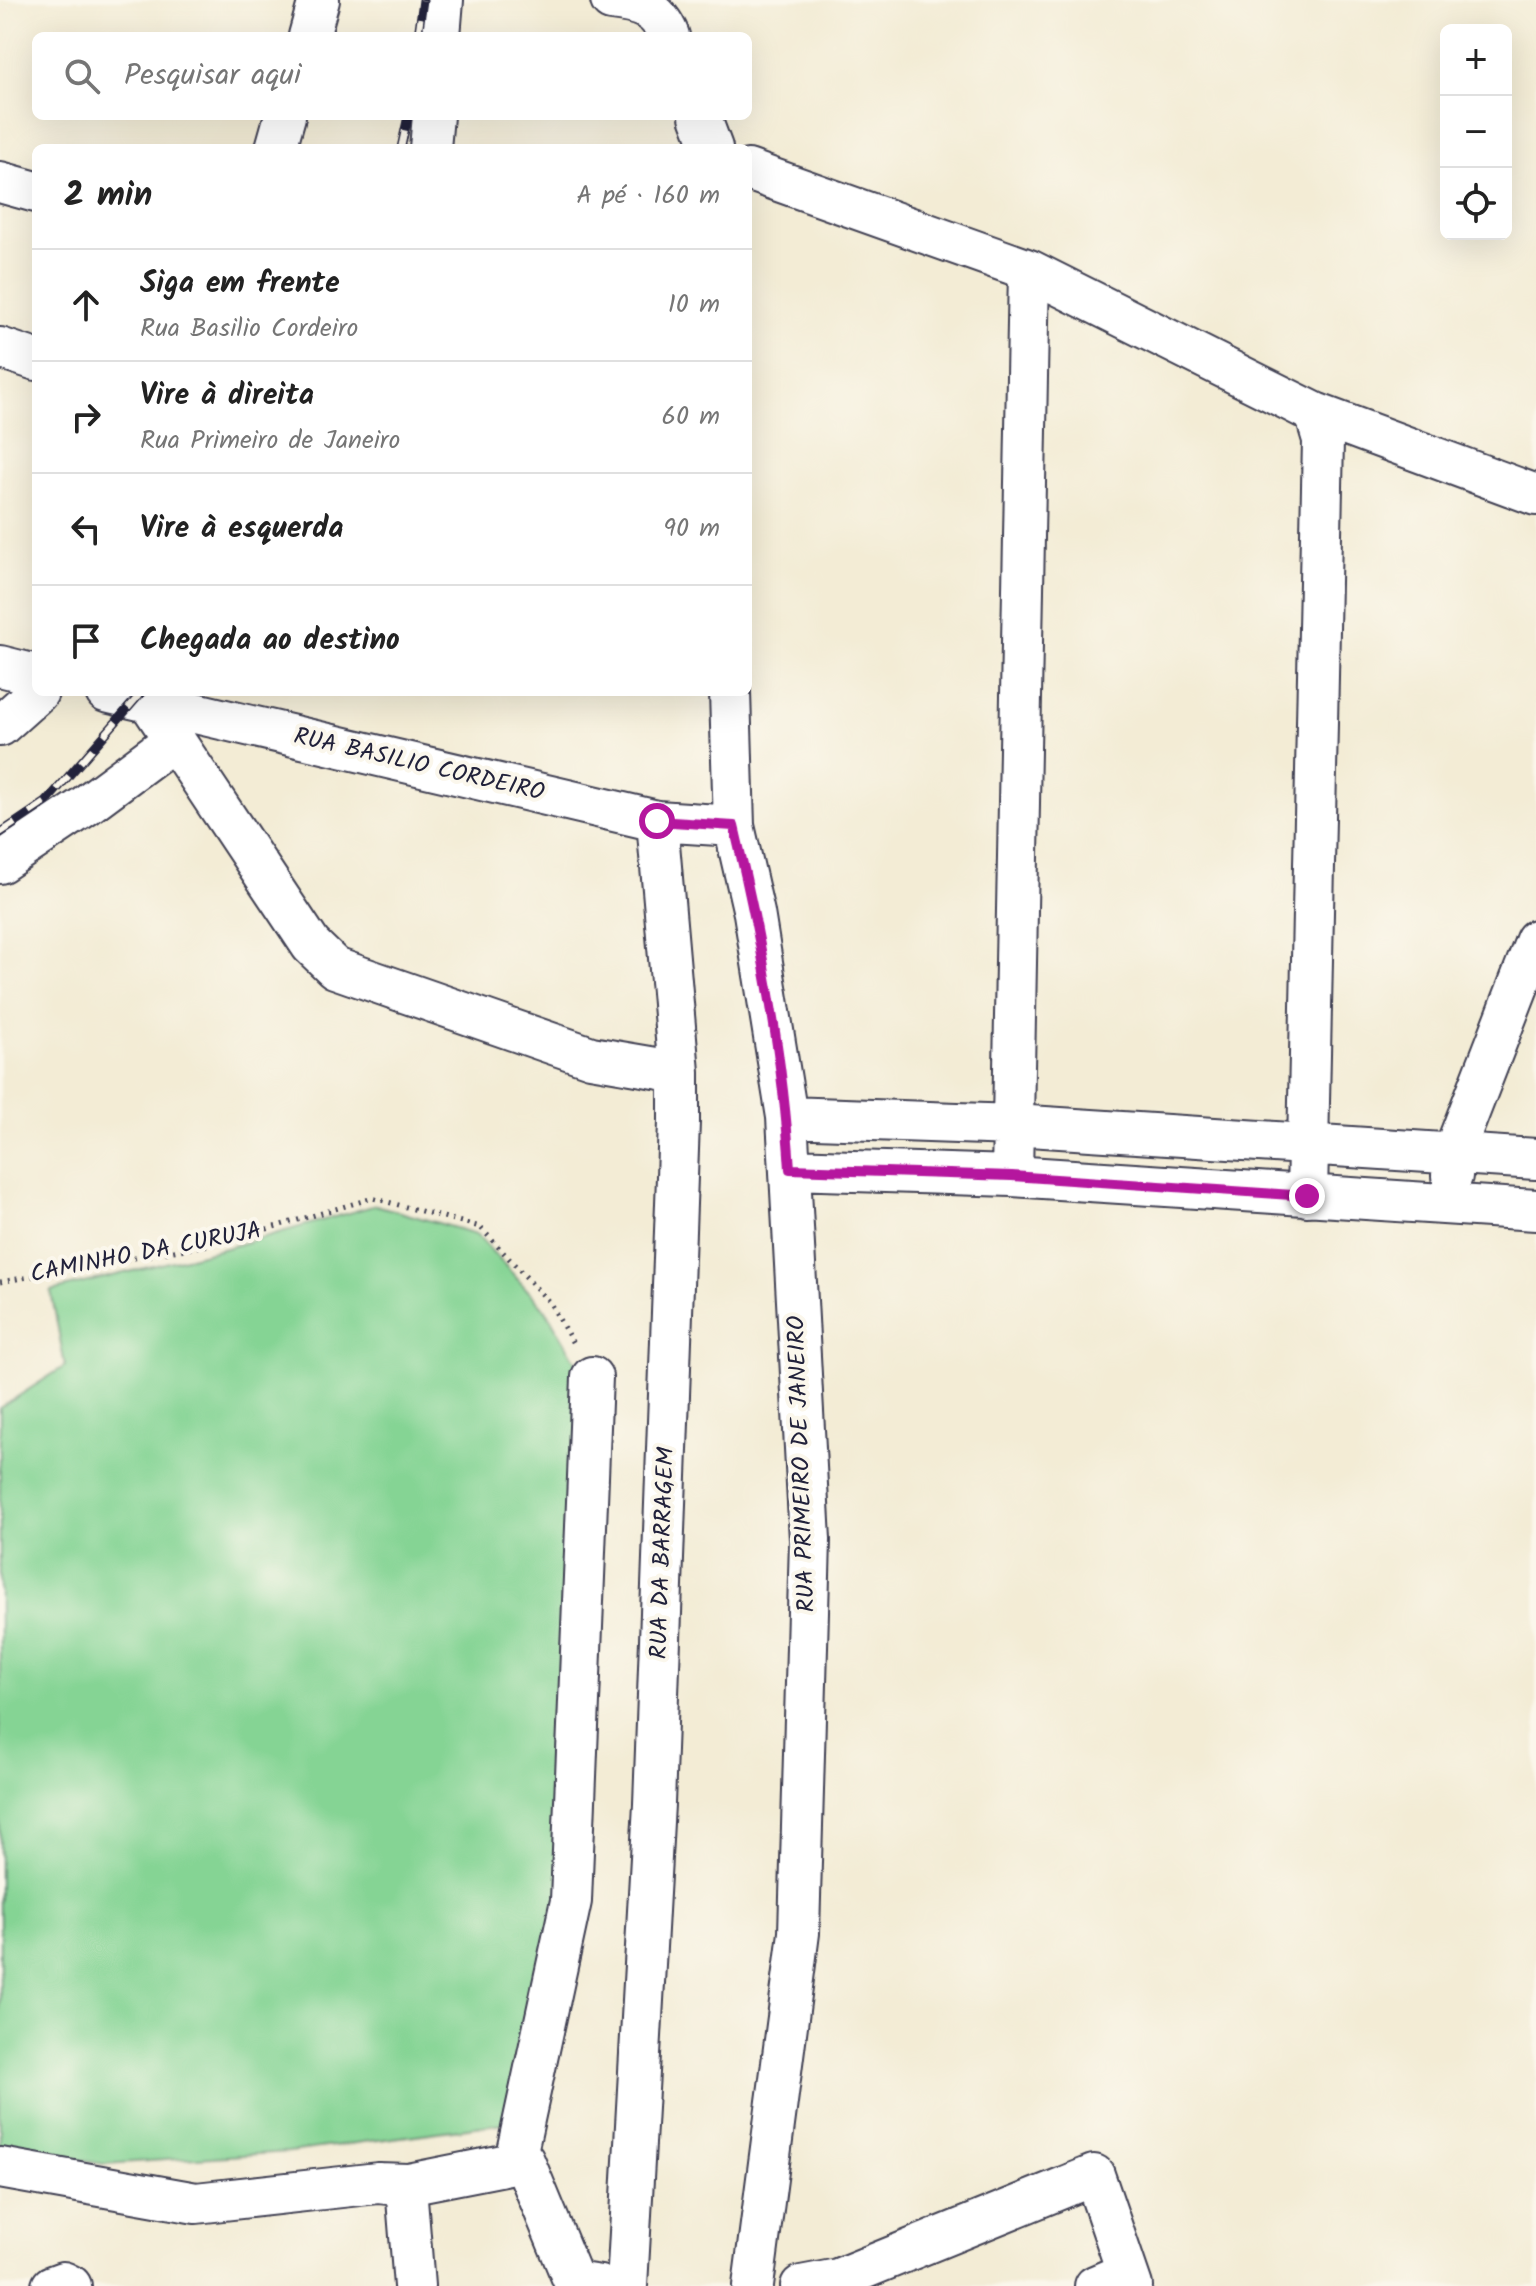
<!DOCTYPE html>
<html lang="pt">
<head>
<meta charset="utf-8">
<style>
	body { margin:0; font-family:Kalam,sans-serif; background:#f2f2f2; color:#222 }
	.controls { position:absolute; right:24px; top:24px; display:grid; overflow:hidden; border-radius:12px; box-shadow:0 8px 32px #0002 }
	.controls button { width:72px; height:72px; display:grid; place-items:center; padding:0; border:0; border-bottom:2px solid #e0e0e0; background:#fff; color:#222; font:40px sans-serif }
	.stop { position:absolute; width:24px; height:24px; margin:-18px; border:6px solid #b5179e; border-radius:50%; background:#fff }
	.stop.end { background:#b5179e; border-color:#fff; box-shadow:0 2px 8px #0008 }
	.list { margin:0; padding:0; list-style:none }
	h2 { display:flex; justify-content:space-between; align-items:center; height:104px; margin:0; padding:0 32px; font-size:34px }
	h2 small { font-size:26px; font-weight:400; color:#767676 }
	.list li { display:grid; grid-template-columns:52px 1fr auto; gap:24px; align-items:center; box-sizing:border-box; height:112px; padding:0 32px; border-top:2px solid #e0e0e0 }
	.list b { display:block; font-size:30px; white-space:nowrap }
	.list p { margin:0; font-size:26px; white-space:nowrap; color:#767676 }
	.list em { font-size:26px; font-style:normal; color:#767676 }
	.icon { flex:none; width:44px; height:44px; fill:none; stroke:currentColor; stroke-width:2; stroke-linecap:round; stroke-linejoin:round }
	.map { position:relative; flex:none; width:1536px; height:2286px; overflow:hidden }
	.search { position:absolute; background:#fff; box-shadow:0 8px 32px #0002; left:32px; top:32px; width:720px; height:88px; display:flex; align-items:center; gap:20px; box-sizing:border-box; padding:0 28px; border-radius:12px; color:#767676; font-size:30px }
	.panel { position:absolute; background:#fff; box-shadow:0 8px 32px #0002; left:32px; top:144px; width:720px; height:552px; border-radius:12px }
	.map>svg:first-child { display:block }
	.green { fill:#85d494; stroke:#547b68; stroke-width:2 }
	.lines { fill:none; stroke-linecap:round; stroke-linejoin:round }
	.minor-casing { stroke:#414052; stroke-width:44 }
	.path { stroke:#414052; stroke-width:5; stroke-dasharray:2 6; stroke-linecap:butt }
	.minor { stroke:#fff; stroke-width:40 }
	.rail-casing { stroke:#22223b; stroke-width:9 }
	.rail { stroke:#fbf7ec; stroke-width:6; stroke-dasharray:18; stroke-linecap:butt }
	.route { stroke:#b5179e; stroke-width:10 }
	.labels { text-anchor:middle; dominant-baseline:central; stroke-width:8; stroke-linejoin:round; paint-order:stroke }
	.street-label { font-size:24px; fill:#22223b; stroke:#fbf7ec }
</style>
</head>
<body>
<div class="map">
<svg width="1536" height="2286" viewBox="0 0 1536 2286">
	<rect width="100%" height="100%" fill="#fbf7ec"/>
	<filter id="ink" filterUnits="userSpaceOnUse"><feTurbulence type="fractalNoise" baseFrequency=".0125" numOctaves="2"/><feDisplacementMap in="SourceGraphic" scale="16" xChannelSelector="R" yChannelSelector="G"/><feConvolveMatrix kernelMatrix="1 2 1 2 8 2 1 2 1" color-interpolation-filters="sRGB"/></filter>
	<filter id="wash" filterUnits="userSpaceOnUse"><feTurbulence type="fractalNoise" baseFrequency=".006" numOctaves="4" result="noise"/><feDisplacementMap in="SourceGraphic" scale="32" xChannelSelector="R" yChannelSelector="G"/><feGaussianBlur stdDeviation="1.8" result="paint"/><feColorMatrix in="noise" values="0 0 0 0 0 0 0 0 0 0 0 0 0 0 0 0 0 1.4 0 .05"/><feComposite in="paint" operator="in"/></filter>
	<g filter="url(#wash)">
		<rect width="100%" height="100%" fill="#f3ecd5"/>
		<!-- green -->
		<path class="green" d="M376,1205L476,1234L546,1310L585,1377L561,1896L512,2122L289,2152L104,2164L0,2148V1408L65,1366L51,1291L226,1248Z"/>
	</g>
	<g filter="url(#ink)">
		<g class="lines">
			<!-- minor casing -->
			<g class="minor-casing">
				<path id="minor" d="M611,0C639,3 658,8 669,36
					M309,36L319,0
					M440,36L443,0
					M700,116L712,148
					M276,148L285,116
					M430,148L433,116
					M748,170L1029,270L1315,413L1536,495
					M0,182L36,192
					M0,348L36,360
					M0,666L36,675
					M106,692L657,821L734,826
					M156,692L149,702L311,945L335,968L591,1057L679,1072
					M730,692L734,826L754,913L787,1117L810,1540L799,1933L753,2286
					M0,726L38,692
					M0,863L85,806L174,740
					M787,1117L1014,1125L1536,1159
					M790,1169L1012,1176L1536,1210
					M1012,1176L1029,270
					M1452,1176L1453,1154L1536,940
					M1307,1196L1323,440L1315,413
					M515,2161L571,1901L592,1377
					M0,2168L196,2203L378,2183L408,2184L524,2161L574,2282L600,2286
					M378,2183L406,2186L414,2286
					M52,2286L63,2282L71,2286
					M627,2286L654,1804L679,1122V1072L657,821
					M801,2286L838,2279L1094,2175L1132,2286
					M1095,2286L1125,2273"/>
			</g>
			<!-- path -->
			<path class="path" d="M0,1282L219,1243L373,1198L480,1227L550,1303L575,1347"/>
			<!-- minor -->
			<use href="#minor" class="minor"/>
			<!-- rail casing -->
			<g class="rail-casing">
				<path id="rail" d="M418,36L423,0
					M401,148L408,116
					M0,833L46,802L142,692"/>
			</g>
			<!-- rail -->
			<use href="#rail" class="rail"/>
		</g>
	</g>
	<g class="lines" filter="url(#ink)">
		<!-- route -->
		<path class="route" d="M657,821L734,826C761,938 783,1055 790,1169L1012,1176L1307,1196"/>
	</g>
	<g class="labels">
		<!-- street labels -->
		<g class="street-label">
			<text transform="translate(419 765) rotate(13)">RUA BASILIO CORDEIRO</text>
			<text transform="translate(146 1253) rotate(-11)">CAMINHO DA CURUJA</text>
			<text transform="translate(802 1464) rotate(-92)">RUA PRIMEIRO DE JANEIRO</text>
			<text transform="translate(663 1553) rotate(-88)">RUA DA BARRAGEM</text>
		</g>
	</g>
</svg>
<div class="controls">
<button>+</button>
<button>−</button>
<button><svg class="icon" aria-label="locate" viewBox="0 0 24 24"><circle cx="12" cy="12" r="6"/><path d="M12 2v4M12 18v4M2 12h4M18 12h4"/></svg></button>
</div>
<div class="stop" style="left:657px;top:821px"></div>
<div class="stop end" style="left:1307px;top:1196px"></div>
<div class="search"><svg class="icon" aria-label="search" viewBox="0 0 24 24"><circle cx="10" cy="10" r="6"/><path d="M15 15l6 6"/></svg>Pesquisar aqui</div>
<section class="panel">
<h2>2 min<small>A pé · 160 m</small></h2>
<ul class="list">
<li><svg class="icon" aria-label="ahead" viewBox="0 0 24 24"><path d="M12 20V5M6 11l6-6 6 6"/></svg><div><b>Siga em frente</b><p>Rua Basilio Cordeiro</p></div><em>10 m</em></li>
<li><svg class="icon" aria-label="right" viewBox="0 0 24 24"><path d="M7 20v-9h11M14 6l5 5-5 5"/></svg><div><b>Vire à direita</b><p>Rua Primeiro de Janeiro</p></div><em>60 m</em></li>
<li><svg class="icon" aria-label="left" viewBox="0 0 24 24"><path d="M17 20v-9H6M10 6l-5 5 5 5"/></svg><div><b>Vire à esquerda</b></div><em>90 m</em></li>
<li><svg class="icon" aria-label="arrive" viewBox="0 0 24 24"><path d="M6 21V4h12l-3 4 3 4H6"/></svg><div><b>Chegada ao destino</b></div></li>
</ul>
</section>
</div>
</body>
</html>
